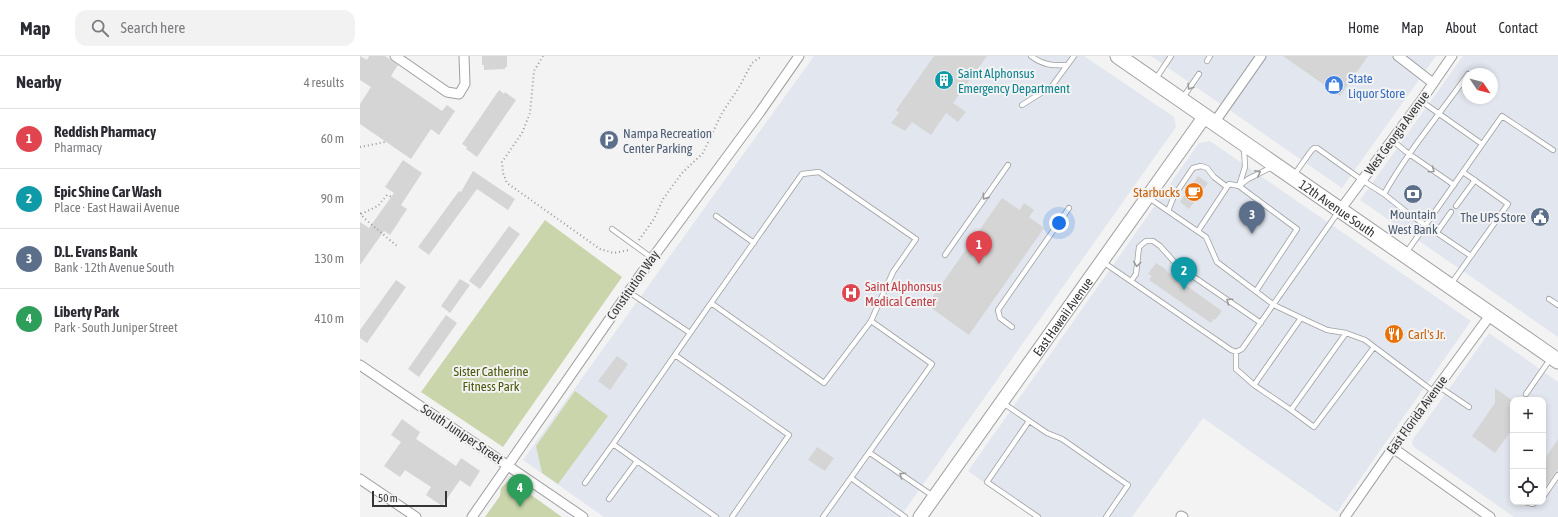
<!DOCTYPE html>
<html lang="en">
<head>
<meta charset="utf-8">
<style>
	body { margin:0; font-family:"Asap Condensed",sans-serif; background:#f2f2f3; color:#2b2b33 }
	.controls { position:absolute; right:12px; bottom:12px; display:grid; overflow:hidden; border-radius:8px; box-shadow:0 2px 6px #0003 }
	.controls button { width:36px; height:36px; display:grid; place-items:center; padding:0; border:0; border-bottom:1px solid #e1e1e2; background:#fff; color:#2b2b33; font:20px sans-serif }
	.compass { position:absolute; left:1102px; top:12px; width:36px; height:36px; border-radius:50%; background:#fff; box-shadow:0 2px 6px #0003; rotate:125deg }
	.scale { position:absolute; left:12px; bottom:10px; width:75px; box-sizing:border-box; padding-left:4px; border:2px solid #353535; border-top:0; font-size:11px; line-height:14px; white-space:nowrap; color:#353535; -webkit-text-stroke:3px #f3f3f4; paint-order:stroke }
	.you { position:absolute; left:699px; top:167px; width:14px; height:14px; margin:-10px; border:3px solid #fff; border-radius:50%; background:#1a73e8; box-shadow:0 0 0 6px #1a73e833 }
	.badge { display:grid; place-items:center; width:26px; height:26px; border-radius:50%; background:#db2777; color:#fff; font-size:13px; font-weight:700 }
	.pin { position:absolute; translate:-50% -33px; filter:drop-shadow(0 1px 2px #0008) }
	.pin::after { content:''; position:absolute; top:21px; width:14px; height:12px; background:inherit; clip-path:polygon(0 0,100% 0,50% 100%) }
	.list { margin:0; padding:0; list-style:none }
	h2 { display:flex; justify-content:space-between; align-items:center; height:52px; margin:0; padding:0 16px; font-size:17px }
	h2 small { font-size:13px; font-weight:400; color:#7c7c81 }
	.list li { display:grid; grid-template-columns:26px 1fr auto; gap:12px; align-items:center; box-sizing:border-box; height:60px; padding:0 16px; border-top:1px solid #e1e1e2 }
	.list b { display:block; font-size:15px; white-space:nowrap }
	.list p { margin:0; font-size:13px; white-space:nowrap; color:#7c7c81 }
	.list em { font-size:13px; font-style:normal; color:#7c7c81 }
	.icon { flex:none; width:22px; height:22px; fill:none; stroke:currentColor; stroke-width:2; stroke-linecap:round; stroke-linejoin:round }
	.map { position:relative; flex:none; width:1198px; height:461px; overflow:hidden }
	header { display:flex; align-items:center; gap:24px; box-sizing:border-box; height:56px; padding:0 20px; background:#fff; border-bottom:1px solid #e1e1e2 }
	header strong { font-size:19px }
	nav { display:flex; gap:22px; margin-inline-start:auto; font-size:14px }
	.search { width:280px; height:36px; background:#f2f2f3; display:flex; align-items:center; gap:10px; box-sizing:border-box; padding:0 14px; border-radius:12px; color:#7c7c81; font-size:15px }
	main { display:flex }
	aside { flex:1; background:#fff }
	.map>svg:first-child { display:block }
	.built { fill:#e2e6ee; fill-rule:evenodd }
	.green { fill:#cbd5ab }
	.building { fill:#d5d5d6 }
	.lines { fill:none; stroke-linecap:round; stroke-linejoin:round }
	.lane-casing { stroke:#9e9fa0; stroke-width:6 }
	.street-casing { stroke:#9e9fa0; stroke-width:11 }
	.secondary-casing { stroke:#9e9fa0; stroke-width:15 }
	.primary-casing { stroke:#9e9fa0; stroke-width:17 }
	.path { stroke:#9b9b9b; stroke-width:2; stroke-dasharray:1 3; stroke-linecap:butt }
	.lane { stroke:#fff; stroke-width:4.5 }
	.street { stroke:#fff; stroke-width:9 }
	.secondary { stroke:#fff; stroke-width:13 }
	.primary { stroke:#fff; stroke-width:15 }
	.oneway { stroke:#9a9a9a }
	.labels { text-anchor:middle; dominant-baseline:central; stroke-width:4; stroke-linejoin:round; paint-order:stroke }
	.culture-label { font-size:13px; fill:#0d838f; stroke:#f3f3f4; text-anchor:start }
	.shop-label { font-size:13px; fill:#366cbe; stroke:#f3f3f4; text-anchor:start }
	.service-label { font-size:13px; fill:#4e5e75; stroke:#f3f3f4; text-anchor:start }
	.street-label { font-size:13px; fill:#353535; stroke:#f3f3f4 }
	.food-label { font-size:13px; fill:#c56008; stroke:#f3f3f4; text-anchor:end }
	.health-label { font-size:13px; fill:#be3a42; stroke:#f3f3f4; text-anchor:start }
	.park-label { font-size:13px; fill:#4b5808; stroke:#f3f3f4 }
</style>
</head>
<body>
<header>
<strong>Map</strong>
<div class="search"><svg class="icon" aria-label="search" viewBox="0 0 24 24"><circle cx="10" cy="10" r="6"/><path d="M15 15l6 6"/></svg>Search here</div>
<nav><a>Home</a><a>Map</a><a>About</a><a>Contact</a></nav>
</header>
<main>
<aside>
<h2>Nearby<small>4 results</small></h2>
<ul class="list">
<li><span class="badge" style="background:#e0444e">1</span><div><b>Reddish Pharmacy</b><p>Pharmacy</p></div><em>60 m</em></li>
<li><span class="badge" style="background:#0f9aa8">2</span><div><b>Epic Shine Car Wash</b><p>Place · East Hawaii Avenue</p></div><em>90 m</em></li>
<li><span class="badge" style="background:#5c6f8a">3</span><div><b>D.L. Evans Bank</b><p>Bank · 12th Avenue South</p></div><em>130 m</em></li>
<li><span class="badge" style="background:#2e9e5b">4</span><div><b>Liberty Park</b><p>Park · South Juniper Street</p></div><em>410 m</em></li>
</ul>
</aside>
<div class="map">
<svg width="1198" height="461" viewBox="0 0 1198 461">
	<rect width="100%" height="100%" fill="#f3f3f4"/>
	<!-- built -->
	<path class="built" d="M454,0H724L814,61L816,71L540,461H244L163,404Z
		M791,0H1076L982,132Z
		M1103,0H1198V281L1000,144ZM1108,18H1132V42H1108Z
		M850,85L1111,265L977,456L843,362L772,461H673L608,415L839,87Z
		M1129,277L1198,326V461H1154L1054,391L1052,387L1053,383ZM1153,344H1183V446H1153Z"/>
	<!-- green -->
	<path class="green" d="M185,164L262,221L143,391L61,336Z
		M215,335L248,360L198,428L182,417L176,390Z
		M153,424L161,428L167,436L202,461H125L140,440L141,432L147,426Z"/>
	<!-- building -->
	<path class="building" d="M0,0L7,4L9,0H25L38,9L31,20L82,55L87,49L95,55L79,79L71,73L51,103L0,68V48L11,31L0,24Z
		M122,0H147V11H145V13L124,14V9H122Z
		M574,0H627L593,47L606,56L598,66L586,57L571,79L552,66L545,75L531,67L539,57L536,54Z
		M923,0H1008L980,40Z
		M139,34L144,38L145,36L156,44L117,101L106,93L107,91L102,88Z
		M43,104L62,117L41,149L47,153L30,179L24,175L0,209V166L9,172L34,137L25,131Z
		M113,115L155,143L148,154L117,133L69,199L58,191L99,135L101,136Z
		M838,120L848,127L829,153L820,146Z
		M642,142L660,154L664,147L674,154L669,161L684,172L609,279L567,249Z
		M149,170L160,178L120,233L109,225Z
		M796,207L807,214L806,215L862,255L855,264L854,263L851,267L789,224L792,220L788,218Z
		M100,223L110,229L90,257L81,250Z
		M36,224L46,231L7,287L0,282V274Z
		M86,259L97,267L59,321L48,313Z
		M257,300L268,308L250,334L238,325Z
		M1135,332L1153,345V372L1135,397L1112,380L1135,347Z
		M42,363L60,376L56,383L96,410L101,402L120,415L110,431L100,424L82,450L66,439L71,431L45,414L40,421L24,410L41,386L31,379Z
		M1198,383V413L1183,434V408L1187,402L1186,401Z
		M457,391L474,402L465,415L448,404Z"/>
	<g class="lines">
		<!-- lane casing -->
		<g class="lane-casing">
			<path id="lane" d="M671,0C683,9 692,10 707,9
				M847,5L850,0
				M795,24L811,0
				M822,43L839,18
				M1061,45L1122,88
				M662,49L692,30L714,0
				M1032,84L1045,95L1094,129
				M884,91L885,111L879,130L888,123L912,111
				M934,119L951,95L954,92H957L1002,124L1024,138L1049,158L1111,200
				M1024,138C1048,95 1080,58 1108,18
				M789,142L846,181L857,206L914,249L941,262L967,274L986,277L1005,284L1074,336
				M1096,150L1115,124
				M808,155L814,140L833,112L841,110L847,112L854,121L867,131
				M356,160L394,187
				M252,173L292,202
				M838,175L869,128L879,130L937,173L896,235
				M1077,176L1091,156
				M1046,197L1142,60L1193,94
				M585,199L648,109
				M743,206L871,294L876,296L882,293L979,155
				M771,225L776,218L779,191L786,185H793L800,190L818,210L901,267
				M1091,228L1148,148L1103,116
				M269,236L330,277
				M1189,243L1198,249
				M351,247L253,388L356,461
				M652,271L640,262L638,254L709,152
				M986,277L931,354L954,371L1014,291
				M876,296V313L894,329
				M315,299L429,379L372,461
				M1078,330L1109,351
				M1166,338L1191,302
				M643,347L687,377L702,383L768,429L746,461
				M931,354L894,329L941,262
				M669,365L627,426L678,461
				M510,397L573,440
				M491,422L545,461
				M225,427L253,388
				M1183,441L1198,419
				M249,443L277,405
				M1165,446L1173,448L1176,446
				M463,461L572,308L511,265L533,216L556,183L459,116L442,118L351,247L464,327L511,265"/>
		</g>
		<!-- street casing -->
		<g class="street-casing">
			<path id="street" d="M35,0L87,36L99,38L105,28L104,0
				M1038,0L1073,27
				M854,67L901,0
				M980,154L1061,45L1092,0
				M0,309L223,461
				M1033,392L1130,461
				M0,423L56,461
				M821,460L823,461
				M112,461L288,208L400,56L439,0
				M985,461L1033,392L1131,258"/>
		</g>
		<!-- secondary casing -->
		<g class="secondary-casing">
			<g id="secondary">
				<path id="s1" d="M560,461L845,60"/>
			</g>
		</g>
		<!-- primary casing -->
		<g class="primary-casing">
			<g id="primary">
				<path id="s2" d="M758,0L1198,305"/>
			</g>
		</g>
		<!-- path -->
		<path class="path" d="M183,0L174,15L170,57L162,77L142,106L143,117L147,127L240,193L254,197L269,194
			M0,91L25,86
			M0,157L5,163L37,190
			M1,158L18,150L27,139L32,141
			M279,184L294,163L303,143L322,117L343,97L362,57L378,33L392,7L402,0"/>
		<!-- lane -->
		<use href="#lane" class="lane"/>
		<!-- street -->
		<use href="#street" class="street"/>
		<!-- secondary -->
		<use href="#secondary" class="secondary"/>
		<!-- primary -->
		<use href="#primary" class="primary"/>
	</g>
	<!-- one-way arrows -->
	<defs><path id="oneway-chevron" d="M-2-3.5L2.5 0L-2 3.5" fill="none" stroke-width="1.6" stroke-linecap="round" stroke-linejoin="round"/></defs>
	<g class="oneway">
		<use href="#oneway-chevron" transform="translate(830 31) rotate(124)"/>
		<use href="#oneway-chevron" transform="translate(1072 114) rotate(35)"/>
		<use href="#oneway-chevron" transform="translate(898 117) rotate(-26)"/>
		<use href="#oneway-chevron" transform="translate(625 141) rotate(125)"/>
		<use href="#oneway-chevron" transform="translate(777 208) rotate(98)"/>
		<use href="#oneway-chevron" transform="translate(869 245) rotate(-145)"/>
		<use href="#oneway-chevron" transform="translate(542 419) rotate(-146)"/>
	</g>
	<!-- icons -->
	<defs>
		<g id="building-disc" transform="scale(1)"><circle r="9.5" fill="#0f9aa8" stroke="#f3f3f4"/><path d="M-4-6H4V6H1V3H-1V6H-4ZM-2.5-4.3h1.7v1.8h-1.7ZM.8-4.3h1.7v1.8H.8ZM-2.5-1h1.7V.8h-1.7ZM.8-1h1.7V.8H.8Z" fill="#fff"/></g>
		<g id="shop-disc" transform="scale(1)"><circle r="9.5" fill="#3f7fe0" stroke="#f3f3f4"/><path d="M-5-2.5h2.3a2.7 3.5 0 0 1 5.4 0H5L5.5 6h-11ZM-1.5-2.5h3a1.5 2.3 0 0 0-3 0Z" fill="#fff"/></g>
		<g id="parking-disc" transform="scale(1)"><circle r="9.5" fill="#5c6f8a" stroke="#f3f3f4"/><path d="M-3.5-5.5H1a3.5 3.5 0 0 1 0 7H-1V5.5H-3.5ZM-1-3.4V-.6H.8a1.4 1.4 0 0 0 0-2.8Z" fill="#fff"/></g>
		<g id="cafe-disc" transform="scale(1)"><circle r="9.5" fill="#e8710a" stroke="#f3f3f4"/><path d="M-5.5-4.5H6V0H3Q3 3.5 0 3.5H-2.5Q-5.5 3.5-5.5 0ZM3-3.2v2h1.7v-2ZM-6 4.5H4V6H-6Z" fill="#fff"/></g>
		<g id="bank-disc" transform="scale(1)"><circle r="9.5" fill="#5c6f8a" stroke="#f3f3f4"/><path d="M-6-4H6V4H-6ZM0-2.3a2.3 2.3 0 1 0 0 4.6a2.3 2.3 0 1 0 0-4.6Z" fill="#fff"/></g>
		<g id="civic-disc" transform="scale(1)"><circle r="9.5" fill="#5c6f8a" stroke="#f3f3f4"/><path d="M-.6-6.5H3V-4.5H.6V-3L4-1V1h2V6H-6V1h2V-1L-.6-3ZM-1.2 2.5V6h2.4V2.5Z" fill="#fff"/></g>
		<g id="hospital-disc" transform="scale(1)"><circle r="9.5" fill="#e0444e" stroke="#f3f3f4"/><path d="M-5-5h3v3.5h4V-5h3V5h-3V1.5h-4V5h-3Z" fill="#fff"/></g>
		<g id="restaurant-disc" transform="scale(1)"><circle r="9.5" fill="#e8710a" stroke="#f3f3f4"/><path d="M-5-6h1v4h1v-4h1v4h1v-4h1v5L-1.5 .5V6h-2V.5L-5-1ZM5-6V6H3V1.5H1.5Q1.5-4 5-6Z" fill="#fff"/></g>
	</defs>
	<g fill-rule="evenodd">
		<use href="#building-disc" x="584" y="24"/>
		<use href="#shop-disc" x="974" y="29"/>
		<use href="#parking-disc" x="249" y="84"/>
		<use href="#cafe-disc" x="834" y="136"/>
		<use href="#bank-disc" x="1053" y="138"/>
		<use href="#civic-disc" x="1180" y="161"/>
		<use href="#hospital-disc" x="491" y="237"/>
		<use href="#restaurant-disc" x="1034" y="278"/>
	</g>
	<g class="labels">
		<!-- culture labels -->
		<g class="culture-label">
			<text x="598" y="17">Saint Alphonsus<tspan x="598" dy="15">Emergency Department</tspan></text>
		</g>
		<!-- shop labels -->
		<g class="shop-label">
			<text x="988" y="22">State<tspan x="988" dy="15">Liquor Store</tspan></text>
		</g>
		<!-- service labels -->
		<g class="service-label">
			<text x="263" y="77">Nampa Recreation<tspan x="263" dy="15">Center Parking</tspan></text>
			<text x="1053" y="158" text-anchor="middle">Mountain<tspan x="1053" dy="15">West Bank</tspan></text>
			<text x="1166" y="161" text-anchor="end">The UPS Store</text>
		</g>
		<!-- street labels -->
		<g class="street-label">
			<text transform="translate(1037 77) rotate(-54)">West Georgia Avenue</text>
			<text stroke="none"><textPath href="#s2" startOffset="267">12th Avenue South</textPath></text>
			<text transform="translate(273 229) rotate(-55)">Constitution Way</text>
			<text stroke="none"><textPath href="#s1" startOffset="246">East Hawaii Avenue</textPath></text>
			<text transform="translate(1057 359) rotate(-54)">East Florida Avenue</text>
			<text transform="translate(102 378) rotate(34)">South Juniper Street</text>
		</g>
		<!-- food labels -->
		<g class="food-label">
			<text x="820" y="136">Starbucks</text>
			<text x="1048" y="278" text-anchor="start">Carl's Jr.</text>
		</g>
		<!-- health labels -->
		<g class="health-label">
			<text x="505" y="230">Saint Alphonsus<tspan x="505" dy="15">Medical Center</tspan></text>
		</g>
		<!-- park labels -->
		<g class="park-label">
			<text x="131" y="315">Sister Catherine<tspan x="131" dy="15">Fitness Park</tspan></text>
		</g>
	</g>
</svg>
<div class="controls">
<button>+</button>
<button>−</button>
<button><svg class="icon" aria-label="locate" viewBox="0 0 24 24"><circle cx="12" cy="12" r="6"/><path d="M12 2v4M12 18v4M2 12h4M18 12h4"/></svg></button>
</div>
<svg class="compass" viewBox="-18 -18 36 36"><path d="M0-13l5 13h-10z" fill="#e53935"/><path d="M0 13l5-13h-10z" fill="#7c7c81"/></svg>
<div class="scale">50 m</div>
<div class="you"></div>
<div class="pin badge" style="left:619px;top:208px;background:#e0444e">1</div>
<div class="pin badge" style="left:824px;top:234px;background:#0f9aa8">2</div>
<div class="pin badge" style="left:892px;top:178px;background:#5c6f8a">3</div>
<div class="pin badge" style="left:160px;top:451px;background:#2e9e5b">4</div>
</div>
</main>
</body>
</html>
